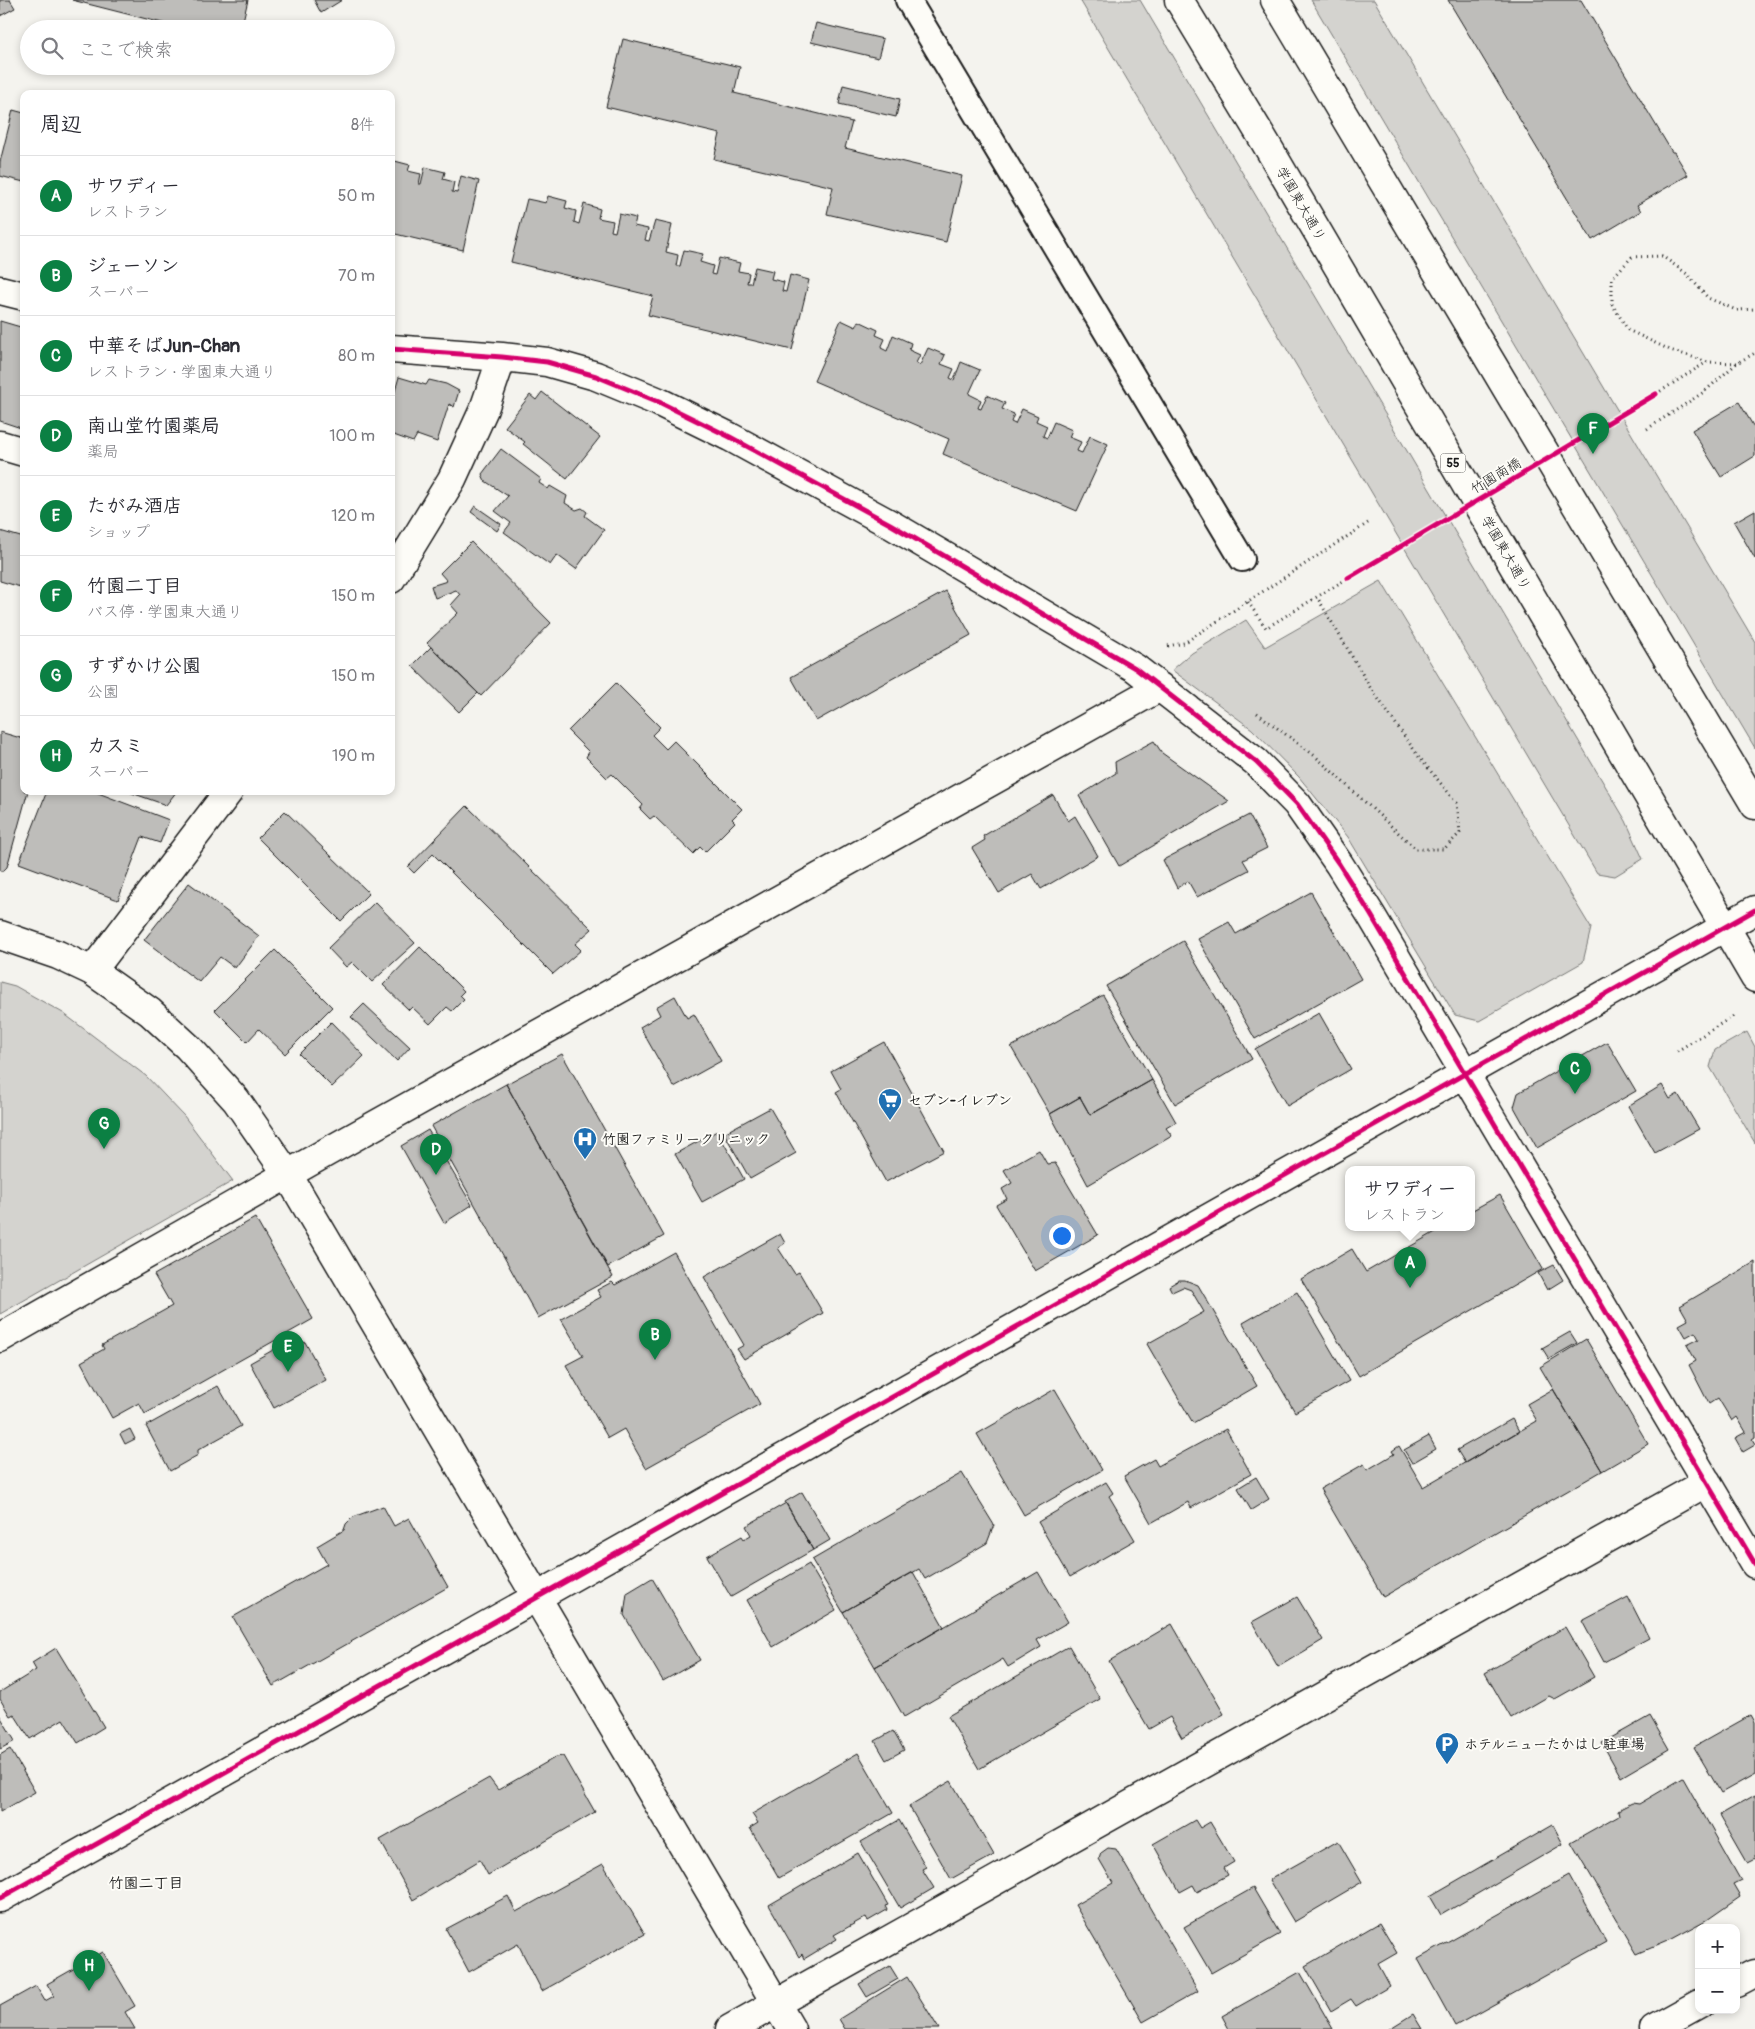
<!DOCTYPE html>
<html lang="ja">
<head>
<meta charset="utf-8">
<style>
	body { margin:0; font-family:Pangolin,"Klee One",sans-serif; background:#f7f7f7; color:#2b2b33 }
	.controls { position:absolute; right:15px; bottom:15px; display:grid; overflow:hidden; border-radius:10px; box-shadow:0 2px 8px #0003 }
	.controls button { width:45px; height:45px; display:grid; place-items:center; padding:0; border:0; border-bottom:1px solid #e1e1e2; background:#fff; color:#2b2b33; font:25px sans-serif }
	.you { position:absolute; left:1061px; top:1235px; width:18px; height:18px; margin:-12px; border:4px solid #fff; border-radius:50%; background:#1a73e8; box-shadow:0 0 0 8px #1a73e833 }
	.badge { display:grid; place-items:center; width:32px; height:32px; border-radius:50%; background:#0b8043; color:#fff; font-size:16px; font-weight:700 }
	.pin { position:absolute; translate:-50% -41px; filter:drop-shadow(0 1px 2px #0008) }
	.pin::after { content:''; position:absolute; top:26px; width:18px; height:15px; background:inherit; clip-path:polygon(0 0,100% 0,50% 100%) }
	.popup { position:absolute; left:1345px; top:1166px; width:130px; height:65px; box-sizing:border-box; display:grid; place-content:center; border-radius:10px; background:#fff; filter:drop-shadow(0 1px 4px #0005); font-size:16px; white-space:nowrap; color:#7c7c81 }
	.popup b { font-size:19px; color:#2b2b33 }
	.popup::after { content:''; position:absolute; left:50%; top:100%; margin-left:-10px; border:10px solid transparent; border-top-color:#fff }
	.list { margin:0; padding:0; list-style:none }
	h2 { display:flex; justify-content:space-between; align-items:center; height:65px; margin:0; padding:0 20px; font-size:21px }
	h2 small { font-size:16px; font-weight:400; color:#7c7c81 }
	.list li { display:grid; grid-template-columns:32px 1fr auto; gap:15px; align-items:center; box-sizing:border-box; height:80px; padding:0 20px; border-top:1px solid #e1e1e2 }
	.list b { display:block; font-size:19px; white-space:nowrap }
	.list p { margin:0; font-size:16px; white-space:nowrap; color:#7c7c81 }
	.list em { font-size:16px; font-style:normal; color:#7c7c81 }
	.icon { flex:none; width:28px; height:28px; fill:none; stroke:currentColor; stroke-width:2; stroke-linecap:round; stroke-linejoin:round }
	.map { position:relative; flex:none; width:1755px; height:2029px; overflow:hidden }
	.search { position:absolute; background:#fff; box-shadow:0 2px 8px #0003; left:20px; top:20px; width:375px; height:55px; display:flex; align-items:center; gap:12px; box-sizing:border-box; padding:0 18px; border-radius:28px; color:#7c7c81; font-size:19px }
	.panel { position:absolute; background:#fff; box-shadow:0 2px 8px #0003; left:20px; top:90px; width:375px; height:705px; border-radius:10px }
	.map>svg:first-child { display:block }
	.green { fill:#d4d3cf; stroke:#787876 }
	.building { fill:#bebdba; stroke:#1c1c1c }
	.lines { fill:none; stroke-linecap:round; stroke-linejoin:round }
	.lane-casing { stroke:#1c1c1c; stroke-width:28 }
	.street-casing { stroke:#1c1c1c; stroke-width:31 }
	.secondary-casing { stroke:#1c1c1c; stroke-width:31 }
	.primary-casing { stroke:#1c1c1c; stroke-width:31 }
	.path { stroke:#1c1c1c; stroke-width:3; stroke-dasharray:1 4; stroke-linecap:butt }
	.lane { stroke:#fdfcf7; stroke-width:24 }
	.street { stroke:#fdfcf7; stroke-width:28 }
	.secondary { stroke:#fdfcf7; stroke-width:28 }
	.primary { stroke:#fdfcf7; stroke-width:28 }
	.path-bridge { stroke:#1c1c1c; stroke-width:3; stroke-dasharray:1 4; stroke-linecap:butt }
	.cycleway-casing { stroke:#fdfcf7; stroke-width:8 }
	.cycleway { stroke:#d6006c; stroke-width:5 }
	.labels { text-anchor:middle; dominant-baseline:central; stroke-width:4; stroke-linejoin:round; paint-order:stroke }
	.shield { fill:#fdfcf7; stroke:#605f5e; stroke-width:1 }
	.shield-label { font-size:12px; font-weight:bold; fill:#1c1c1c }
	.street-label { font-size:14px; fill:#1c1c1c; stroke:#fdfcf7 }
	.poi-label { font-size:14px; font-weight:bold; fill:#1c1c1c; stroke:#fdfcf7; text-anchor:start }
	.neighbourhood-label { font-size:15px; font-weight:bold; fill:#1c1c1c; stroke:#fdfcf7 }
</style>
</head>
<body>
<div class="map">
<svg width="1755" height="2029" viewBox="0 0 1755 2029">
	<rect width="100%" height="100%" fill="#f4f3ee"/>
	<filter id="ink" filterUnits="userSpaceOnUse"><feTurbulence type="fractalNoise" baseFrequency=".02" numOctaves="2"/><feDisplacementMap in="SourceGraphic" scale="10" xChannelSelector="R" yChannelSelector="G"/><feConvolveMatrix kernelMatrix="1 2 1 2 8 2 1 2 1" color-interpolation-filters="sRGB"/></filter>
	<g filter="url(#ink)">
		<!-- green -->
		<path class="green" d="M1080,0H1140L1626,821L1643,859L1615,876L1597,873Z
			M1311,0H1374L1755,642V748Z
			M1381,581L1591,928L1583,962L1479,1021L1455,1015L1348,837L1299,777L1252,729L1172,670L1192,653L1246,620L1265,647Z
			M0,982L15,986L63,1013L146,1076L184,1116L233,1181L0,1314Z
			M1747,1032L1755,1047V1143L1710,1067L1715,1050Z"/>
		<!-- building -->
		<path class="building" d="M0,0H10L15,8L0,16Z
			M72,0H248L241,29H186Z
			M314,0H342L321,13Z
			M1448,0H1581L1672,152H1674L1688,175L1637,205L1641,211L1592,240Z
			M816,23L883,39L878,58L811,42Z
			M623,39L740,67L734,93L852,122L845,148L962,176L946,242L827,214L833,187L714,159L720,134L606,107Z
			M843,85L900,99L896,117L839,104Z
			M13,110L24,113V182L0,176V162Z
			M391,160L410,165L408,171L421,174L419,184H421L425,167L445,172L443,179L454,182L452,192L457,193L461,176L479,181L463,250L391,233Z
			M548,196L567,201L565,208L576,211L574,222L579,224L584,204L600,209L598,218L613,221L611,231L615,232L619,214L636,218L634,226L648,229L645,240L649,241L655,221L672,225L666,252L678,255L676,266H680L684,250L703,254L700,262L713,266L711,274L715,275L719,258L740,263L738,271L749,273L747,283H751L755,267L773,271L771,279L784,282L782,291L786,292L790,275L809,280L792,350L648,315L653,296L511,262L527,199L546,203Z
			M841,320L856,327L859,321L878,330L876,335L885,339L881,348L887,351L893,335L911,343L909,350L920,355L916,363L920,365L928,348L945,355L941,364L954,369L950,378L954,380L961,362L980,370L969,394L981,400L978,408L981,409L987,395L1005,403L1002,409L1014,414L1011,422L1015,424L1022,409L1038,416L1036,421L1047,426L1043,436L1047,438L1054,422L1072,430L1069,437L1081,442L1077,451L1082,453L1090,436L1108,444L1077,511L943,454L949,439L814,381Z
			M0,321L24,328V429L0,421Z
			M399,377L426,385L429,380L446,384L459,391L454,407L449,404L437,442L417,435L413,442L391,434V405Z
			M542,392L600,437L567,479L523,444L525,442L505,427L530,395L536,400Z
			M1739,402L1755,429V456L1721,477L1692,430Z
			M501,449L541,479L539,483L548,489L550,486L567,496L565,503L576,510L582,508L587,512L585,516L604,530L576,569L557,555L550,565L504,532L511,523L495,511L508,496L485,481L482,474Z
			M475,506L501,524L497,531L471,512Z
			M1755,510V559L1734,522Z
			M0,531L24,538V588L0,581Z
			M471,542L551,623L481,696L427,643L458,613L451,605L460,595L456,590L435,598L431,586L447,581L440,573Z
			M946,591L971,635L816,721L791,677Z
			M431,647L478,693L459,712L412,666Z
			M616,683L660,727L652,735L666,749L674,741L742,809L732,819L735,822L705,852L700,847L693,854L654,816L650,819L640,809L643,805L612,774L607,778L586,757L589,752L568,731Z
			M0,732L24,739V791H28L7,867L3,871H0Z
			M1154,741L1162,753L1229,801L1119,866L1079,796L1116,773L1115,762Z
			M47,791H93L169,820L160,843L142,837L118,900L19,863Z
			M126,791H177L166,805Z
			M1053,795L1068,821L1075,816L1098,856L1041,889L1032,874L999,893L972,848L985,840L983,836Z
			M467,806L592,929L575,944L581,950L553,974L433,854L414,873L408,867Z
			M285,811L369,893L341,921L258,838Z
			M1249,815L1267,848L1243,860L1249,870L1197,897L1188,881L1177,888L1163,860Z
			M189,883L259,936L235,968L220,957L199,982L144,940Z
			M1311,892L1361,979L1255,1039L1198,939L1229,922L1236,934Z
			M375,902L415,943L372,982L352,962L346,967L328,948Z
			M1183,941L1252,1059L1175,1104L1106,986Z
			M420,947L464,991L460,995L464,999L452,1011L447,1007L430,1024L412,1007L409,1010L383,985Z
			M275,950L332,1007L285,1054L259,1029L247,1042L215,1010Z
			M1103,995L1152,1080L1090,1115L1080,1097L1050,1114L1011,1047Z
			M675,996L687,1018L694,1014L721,1061L674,1087L640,1027L660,1015L656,1007Z
			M364,1004L410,1047L397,1061L351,1017Z
			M1319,1013L1351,1069L1287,1106L1255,1049Z
			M331,1022L364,1056L332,1087L299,1054Z
			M884,1042L944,1151L886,1182L836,1092L841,1089L831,1071Z
			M1607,1042L1636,1091L1537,1148L1514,1107L1518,1093Z
			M562,1054L664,1236L608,1267L506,1084Z
			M1152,1080L1176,1122L1166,1128L1172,1136L1088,1185L1050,1114L1080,1097L1090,1115Z
			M506,1084L613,1277L538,1318L431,1126Z
			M1662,1085L1670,1099L1678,1094L1699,1129L1655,1153L1628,1106Z
			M770,1108L796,1153L750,1179L724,1133Z
			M428,1130L472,1205L444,1223L401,1146Z
			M717,1131L744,1179L702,1202L675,1154Z
			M1039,1150L1047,1164L1055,1163L1098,1235L1035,1271L996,1205L1007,1199L1002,1189L1012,1183L1004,1170Z
			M1500,1195L1543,1269L1359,1376L1301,1279L1352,1249L1366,1272L1444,1227H1471V1211Z
			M255,1218L313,1319L145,1414L139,1403L112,1418L81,1362L104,1349L102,1345L172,1306L154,1275Z
			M780,1234L785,1243L778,1248L795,1274L799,1272L823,1313L744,1359L737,1349L744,1345L704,1277Z
			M674,1252L760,1404L646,1468L624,1429L608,1438L566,1365L583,1356L561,1319L601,1297L597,1290L612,1282L615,1285Z
			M1755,1262V1438L1752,1440L1755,1445L1743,1452L1735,1438L1746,1432L1737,1417L1732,1421L1718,1398L1709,1404L1689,1365L1696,1361L1687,1345L1699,1339L1695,1332L1686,1337L1679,1325L1688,1320L1680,1306Z
			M1554,1265L1563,1280L1547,1290L1538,1273Z
			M1179,1280H1185L1198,1285L1257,1386L1193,1423L1147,1344L1204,1312L1191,1290L1183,1287L1172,1292L1169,1286Z
			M1297,1292L1349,1381L1295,1412L1243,1323Z
			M1570,1332L1577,1343L1549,1359L1542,1348Z
			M296,1337L300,1344L305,1342L326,1380L274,1408L250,1363Z
			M1586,1339L1648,1444L1602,1471L1540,1367Z
			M218,1386L241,1426L198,1450V1455L170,1471L146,1426Z
			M1055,1389L1102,1470L1024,1515L977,1434Z
			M1553,1389L1602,1471L1383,1597L1320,1489L1364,1464L1367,1470L1394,1454L1392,1451L1399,1446L1423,1487L1537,1421L1527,1404Z
			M1512,1419L1519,1431L1465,1463L1457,1450Z
			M130,1429L135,1439L125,1444L120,1434Z
			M1226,1429L1251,1474L1191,1508L1188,1502L1151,1523L1124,1476L1154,1459L1158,1466Z
			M1429,1436L1436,1449L1412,1463L1404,1450Z
			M962,1473L994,1525L987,1543L925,1579L919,1569L843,1612L812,1560Z
			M1256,1477L1269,1499L1251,1510L1238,1488Z
			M1106,1482L1113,1493L1109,1496L1135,1540L1070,1577L1038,1522Z
			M802,1492L830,1540L813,1550L785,1502Z
			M786,1503L813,1550L731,1597L707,1556L742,1536L744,1539L751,1535L746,1526Z
			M383,1506L394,1526L409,1518L448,1587L273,1686L233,1617L327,1564L317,1546L344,1530L346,1524L353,1517Z
			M809,1564L836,1610L773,1647L747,1600Z
			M913,1572L944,1627L875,1667L843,1612Z
			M1038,1572L1068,1622L1037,1640L1041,1647L1008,1667L1003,1659L904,1717L875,1667Z
			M652,1578L700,1660L663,1681L624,1615L627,1593Z
			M1297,1597L1323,1640L1278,1667L1252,1622Z
			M1628,1597L1649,1638L1604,1662L1582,1621Z
			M1172,1624L1224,1714L1182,1738L1170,1717L1149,1729L1109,1661Z
			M1565,1627L1594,1677L1555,1699L1549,1696L1511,1718L1485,1673Z
			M1069,1646L1100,1699L979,1769L948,1716Z
			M56,1648L104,1727L78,1743L63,1719L30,1739L14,1714L10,1716L0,1699V1692L36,1670L32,1663Z
			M1751,1715L1755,1722V1774L1721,1793L1694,1747Z
			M0,1716L15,1741L0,1749Z
			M1650,1716L1669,1749L1621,1777L1602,1743Z
			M893,1731L904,1750L886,1760L875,1741Z
			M10,1749L35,1792L0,1812V1755Z
			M858,1753L893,1813L779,1878L750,1828L758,1823L752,1814Z
			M563,1756L595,1812L488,1875L480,1860L413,1900L380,1840L489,1778L498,1790L556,1757Z
			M1683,1778L1741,1881L1733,1885L1740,1897L1707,1920L1672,1939L1637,1954L1571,1842L1619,1815L1618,1810L1632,1803L1639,1804Z
			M951,1781L994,1855L951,1879L909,1806Z
			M1755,1795V1858L1747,1862L1720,1815Z
			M899,1820L926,1867L922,1869L934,1888L900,1908L861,1842Z
			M1195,1820L1200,1828L1210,1822L1234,1862L1224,1868L1228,1875L1197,1892L1193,1885L1180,1892L1153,1844Z
			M1553,1825L1563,1844L1441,1915L1430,1896Z
			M1338,1841L1362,1882L1294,1922L1269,1880Z
			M1108,1848L1116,1849L1198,1991L1143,2022L1075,1905L1113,1883L1099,1859L1101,1853Z
			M858,1853L888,1905L885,1906L887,1910L868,1921L866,1917L834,1935L837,1939L804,1959L802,1954L799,1957L769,1905Z
			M603,1864L645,1934L542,1991L518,1944L469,1972L446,1929L508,1896L516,1912Z
			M1569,1875L1606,1942L1455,2026L1418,1959Z
			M1253,1888L1280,1934L1211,1973L1184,1927Z
			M1379,1923L1397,1953L1378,1964L1390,1986L1356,2006L1351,1999L1331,2011L1305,1966Z
			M103,1952L135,2006L125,2012L135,2029H0V2006L36,1986L45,2001L54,1996L47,1984Z
			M890,1966L898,1979L867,1997L859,1984Z
			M1300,1972L1333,2029H1229L1222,2016Z
			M907,1977L939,2029H845L839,2019Z
			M1413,2014L1422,2029H1389Z"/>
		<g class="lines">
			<!-- lane casing -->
			<g class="lane-casing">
				<path id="lane" d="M908,0L1242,559"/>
			</g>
			<!-- street casing -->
			<g class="street-casing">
				<path id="street" d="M0,290L24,296
					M391,349L502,357L547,362L596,376L659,402L730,437L890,524L1135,668L1256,762L1297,804L1339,864L1371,915L1755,1564
					M0,445L24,452
					M391,579L452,479L484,409L502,357
					M92,971L229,791
					M0,1338L327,1152L1160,687
					M0,1898L535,1598
					M1736,1983L1755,1973
					M730,2029L1707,1482
					M1654,2029L1699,2004"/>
			</g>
			<!-- secondary casing -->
			<g class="secondary-casing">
				<path id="secondary" d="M0,935L58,955L92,971L150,1012L188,1047L236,1100L288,1175L791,2029
					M535,1598L1755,910"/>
			</g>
			<!-- primary casing -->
			<g class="primary-casing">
				<path id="primary" d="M1179,0L1265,142L1755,978
					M1275,0L1755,805"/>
			</g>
			<!-- path -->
			<path class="path" d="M1737,363L1708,362L1670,350L1628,330L1612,304V278L1632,257L1662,256L1687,274L1708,298L1736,310L1755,309
				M1656,394L1707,362
				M1647,429L1704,392L1737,363L1755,353
				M1248,602L1266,628L1348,578
				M1168,646L1184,643L1371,521
				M1257,713L1315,756L1416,849H1444L1460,833L1457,803L1419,757L1370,687L1317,597
				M1677,1051L1735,1015"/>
			<!-- lane -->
			<use href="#lane" class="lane"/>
			<!-- street -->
			<use href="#street" class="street"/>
			<!-- secondary -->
			<use href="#secondary" class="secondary"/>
			<!-- primary -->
			<use href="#primary" class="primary"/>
			<!-- path-bridge -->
			<path class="path-bridge" d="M1348,578L1656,394"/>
			<!-- cycleway casing -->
			<g class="cycleway-casing">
				<path id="cycleway" d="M391,349L502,357L547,362L596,376L659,402L730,437L890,524L1135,668L1256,762L1297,804L1339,864L1371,915L1755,1564
					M1348,578L1656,394
					M0,1898L506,1615L1755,910"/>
			</g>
			<!-- cycleway -->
			<use href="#cycleway" class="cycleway"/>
		</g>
	</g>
	<!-- icons -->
	<defs>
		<g id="supermarket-pin" transform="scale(1.25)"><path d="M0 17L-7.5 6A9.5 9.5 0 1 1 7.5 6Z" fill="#1f6fb2" stroke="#fdfcf7"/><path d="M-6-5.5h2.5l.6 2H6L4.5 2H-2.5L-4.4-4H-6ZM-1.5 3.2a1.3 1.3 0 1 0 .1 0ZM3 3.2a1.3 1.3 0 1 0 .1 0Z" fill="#fff"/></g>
		<g id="hospital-pin" transform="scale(1.25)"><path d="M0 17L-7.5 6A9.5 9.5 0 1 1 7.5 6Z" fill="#1f6fb2" stroke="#fdfcf7"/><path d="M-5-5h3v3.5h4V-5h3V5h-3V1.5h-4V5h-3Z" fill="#fff"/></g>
		<g id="parking-pin" transform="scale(1.25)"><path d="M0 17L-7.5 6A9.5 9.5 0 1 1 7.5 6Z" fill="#1f6fb2" stroke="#fdfcf7"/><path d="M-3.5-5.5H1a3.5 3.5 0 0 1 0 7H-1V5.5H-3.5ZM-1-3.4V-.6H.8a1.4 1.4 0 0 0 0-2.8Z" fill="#fff"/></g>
	</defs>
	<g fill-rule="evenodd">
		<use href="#supermarket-pin" x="890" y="1100"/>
		<use href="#hospital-pin" x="585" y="1139"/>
		<use href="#parking-pin" x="1447" y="1744"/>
	</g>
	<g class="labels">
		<!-- shield labels -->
		<rect class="shield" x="1440.5" y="453.5" width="25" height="19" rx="4"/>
		<g class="shield-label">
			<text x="1453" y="463">55</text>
		</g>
		<!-- street labels -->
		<g class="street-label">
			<text transform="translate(1301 204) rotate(60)">学園東大通り</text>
			<text transform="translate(1496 476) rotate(-31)">竹園南橋</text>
			<text transform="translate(1506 553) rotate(60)">学園東大通り</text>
		</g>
		<!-- poi labels -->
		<g class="poi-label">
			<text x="908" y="1100">セブン-イレブン</text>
			<text x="602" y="1139">竹園ファミリークリニック</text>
			<text x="1464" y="1744">ホテルニューたかはし駐車場</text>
		</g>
		<!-- neighbourhood labels -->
		<g class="neighbourhood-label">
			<text x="146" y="1883">竹園二丁目</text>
		</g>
	</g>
</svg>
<div class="controls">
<button>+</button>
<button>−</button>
</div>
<div class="you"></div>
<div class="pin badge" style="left:1410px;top:1288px">A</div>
<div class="popup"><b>サワディー</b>レストラン</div>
<div class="pin badge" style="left:655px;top:1360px">B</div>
<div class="pin badge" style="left:1575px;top:1094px">C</div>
<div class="pin badge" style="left:436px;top:1175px">D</div>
<div class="pin badge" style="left:288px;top:1372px">E</div>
<div class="pin badge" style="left:1593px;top:454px">F</div>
<div class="pin badge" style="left:104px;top:1149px">G</div>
<div class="pin badge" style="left:89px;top:1991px">H</div>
<div class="search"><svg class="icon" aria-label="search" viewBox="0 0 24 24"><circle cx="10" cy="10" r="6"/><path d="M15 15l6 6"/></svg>ここで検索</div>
<section class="panel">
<h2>周辺<small>8件</small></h2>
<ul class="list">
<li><span class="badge">A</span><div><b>サワディー</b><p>レストラン</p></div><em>50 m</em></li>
<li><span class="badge">B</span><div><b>ジェーソン</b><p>スーパー</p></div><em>70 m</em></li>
<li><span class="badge">C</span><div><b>中華そばJun-Chan</b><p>レストラン · 学園東大通り</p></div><em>80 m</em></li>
<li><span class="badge">D</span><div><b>南山堂竹園薬局</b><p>薬局</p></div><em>100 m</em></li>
<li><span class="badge">E</span><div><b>たがみ酒店</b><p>ショップ</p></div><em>120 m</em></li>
<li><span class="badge">F</span><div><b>竹園二丁目</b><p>バス停 · 学園東大通り</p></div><em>150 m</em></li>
<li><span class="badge">G</span><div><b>すずかけ公園</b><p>公園</p></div><em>150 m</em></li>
<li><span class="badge">H</span><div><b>カスミ</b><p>スーパー</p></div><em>190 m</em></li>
</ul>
</section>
</div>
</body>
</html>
